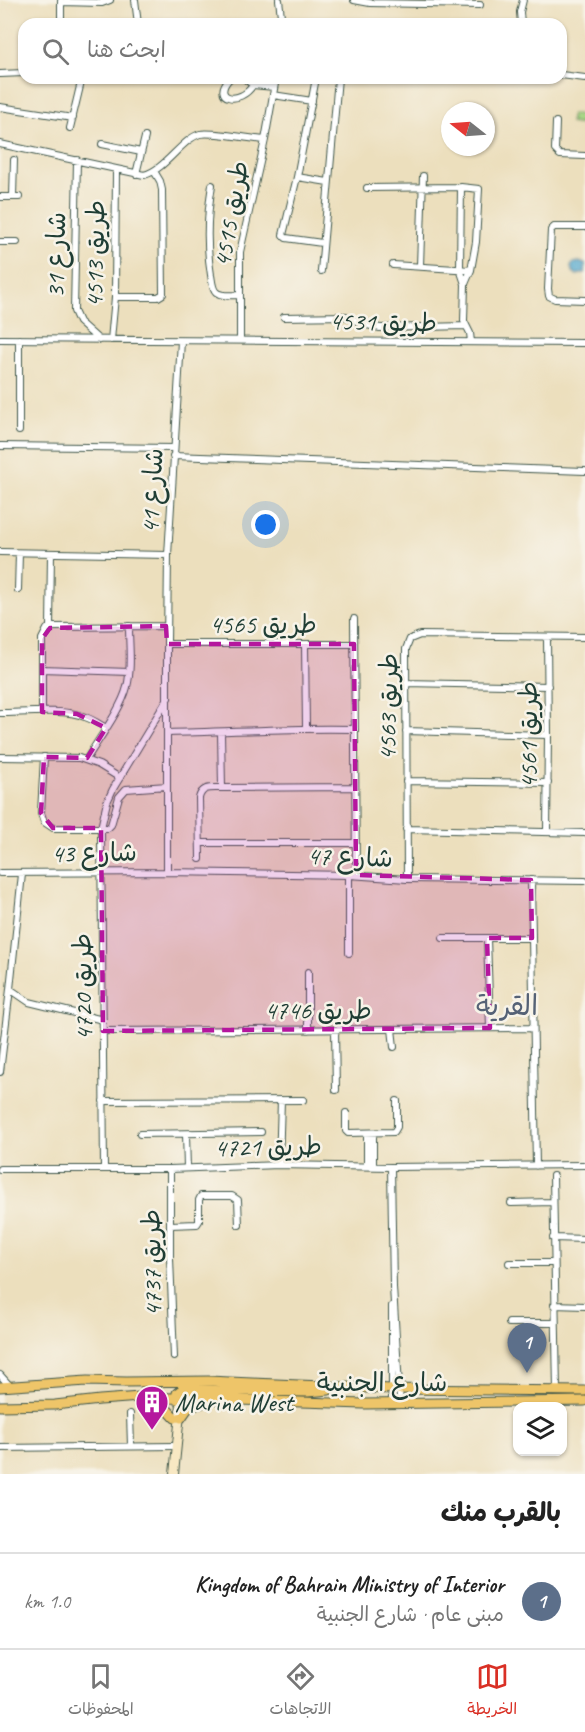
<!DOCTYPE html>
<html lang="ar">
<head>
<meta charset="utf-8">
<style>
	body { margin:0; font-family:Caveat,"Playpen Sans Arabic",sans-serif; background:#f2f2f2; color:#222; direction:rtl }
	.controls { position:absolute; right:18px; bottom:18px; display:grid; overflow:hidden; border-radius:12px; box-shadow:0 2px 4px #0004 }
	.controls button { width:54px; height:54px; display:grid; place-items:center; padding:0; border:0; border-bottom:2px solid #e0e0e0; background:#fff; color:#222; font:30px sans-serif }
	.compass { position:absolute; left:441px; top:102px; width:54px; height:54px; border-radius:50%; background:#fff; box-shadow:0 2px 4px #0004; rotate:287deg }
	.you { position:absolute; left:266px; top:525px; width:21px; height:21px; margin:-15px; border:4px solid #fff; border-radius:50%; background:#1a73e8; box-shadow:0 0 0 9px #1a73e833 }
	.badge { display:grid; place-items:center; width:39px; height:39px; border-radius:50%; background:#d93025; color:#fff; font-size:20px; font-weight:700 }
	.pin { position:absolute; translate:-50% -50px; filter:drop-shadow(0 2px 3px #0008) }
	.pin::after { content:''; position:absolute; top:32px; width:21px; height:18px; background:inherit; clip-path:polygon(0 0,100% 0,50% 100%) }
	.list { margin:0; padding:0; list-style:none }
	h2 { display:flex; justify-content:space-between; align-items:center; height:78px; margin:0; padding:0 24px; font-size:26px }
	h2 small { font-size:20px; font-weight:400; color:#767676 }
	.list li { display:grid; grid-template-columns:39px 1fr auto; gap:18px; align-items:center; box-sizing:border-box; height:96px; padding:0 24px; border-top:2px solid #e0e0e0 }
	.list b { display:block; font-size:22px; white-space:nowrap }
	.list p { margin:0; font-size:20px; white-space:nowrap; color:#767676 }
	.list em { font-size:20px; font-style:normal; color:#767676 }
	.icon { flex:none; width:33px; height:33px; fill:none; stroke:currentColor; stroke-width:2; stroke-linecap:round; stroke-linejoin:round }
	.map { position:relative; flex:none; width:585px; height:1474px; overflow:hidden; direction:ltr }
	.search { position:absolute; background:#fff; box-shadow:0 2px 4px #0004; left:18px; right:18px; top:18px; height:66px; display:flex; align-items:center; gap:15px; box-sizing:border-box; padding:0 21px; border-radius:18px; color:#767676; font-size:22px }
	.sheet { height:174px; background:#fff }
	nav { display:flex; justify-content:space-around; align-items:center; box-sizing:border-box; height:84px; border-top:2px solid #e0e0e0; background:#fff; font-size:16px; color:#767676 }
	nav a { display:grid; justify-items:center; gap:3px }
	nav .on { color:#d93025 }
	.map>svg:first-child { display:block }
	.green { fill:#a8d784; stroke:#648a5c; stroke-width:1.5 }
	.water { fill:#50a6cd; stroke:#387280; stroke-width:1.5 }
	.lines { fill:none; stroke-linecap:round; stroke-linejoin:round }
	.street-casing { stroke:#3e5549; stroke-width:8 }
	.secondary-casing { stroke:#3e5549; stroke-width:10 }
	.primary-casing { stroke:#3e5549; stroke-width:11 }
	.street { stroke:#fff; stroke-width:6 }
	.secondary { stroke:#f8e8c3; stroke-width:8 }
	.primary { stroke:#eec569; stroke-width:9 }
	.marked { fill:#b5179e; fill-opacity:0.2; stroke:#b5179e; stroke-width:4.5; stroke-dasharray:12 8; stroke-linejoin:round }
	.labels { text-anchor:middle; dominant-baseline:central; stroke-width:5; stroke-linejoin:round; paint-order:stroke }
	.street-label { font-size:26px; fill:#1f3d34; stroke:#f7f3e8 }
	.poi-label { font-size:26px; fill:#1f3d34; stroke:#f7f3e8; text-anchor:start }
	.quarter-label { font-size:28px; fill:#556276; stroke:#f7f3e8 }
</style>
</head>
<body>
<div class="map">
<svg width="585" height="1474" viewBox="0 0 585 1474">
	<rect width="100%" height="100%" fill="#f7f3e8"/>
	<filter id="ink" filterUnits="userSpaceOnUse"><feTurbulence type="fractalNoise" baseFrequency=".0167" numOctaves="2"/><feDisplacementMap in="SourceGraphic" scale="12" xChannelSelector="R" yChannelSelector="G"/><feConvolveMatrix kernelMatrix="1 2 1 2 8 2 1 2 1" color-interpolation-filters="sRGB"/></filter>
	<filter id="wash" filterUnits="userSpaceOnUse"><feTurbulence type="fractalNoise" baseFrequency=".008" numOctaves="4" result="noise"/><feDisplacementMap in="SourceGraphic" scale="24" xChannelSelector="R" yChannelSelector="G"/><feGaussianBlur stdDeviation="1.35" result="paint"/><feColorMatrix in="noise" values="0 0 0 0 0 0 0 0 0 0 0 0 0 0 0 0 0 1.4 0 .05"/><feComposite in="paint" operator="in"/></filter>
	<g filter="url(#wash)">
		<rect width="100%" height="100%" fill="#ecdfbd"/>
		<!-- green -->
		<path class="green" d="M572,114L585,116V125L570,123Z"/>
		<!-- water -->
		<path class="water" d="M579,262L585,264V273L577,275L572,271L571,267L573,263Z"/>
	</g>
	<g filter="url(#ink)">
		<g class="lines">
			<!-- street casing -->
			<g class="street-casing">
				<path id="street" d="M135,0L138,24
					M279,0L282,24
					M354,0L370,3L480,5
					M61,1V24
					M61,2L102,3L110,0
					M521,24L520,12L523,0
					M0,74L24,73
					M561,75L585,78
					M230,78C210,99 240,106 253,85
					M244,78L253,85L274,87
					M316,78L297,177L283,235L286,238L322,243
					M273,95L312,101
					M0,107L73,118
					M556,122L555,150L560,155L585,156
					M70,128L82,78
					M0,144L144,175C165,170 182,139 200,134C211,131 251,139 265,140
					M102,144L141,152
					M77,160L74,311L79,322L99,340
					M136,174L145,137
					M297,177L328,182
					M212,185C207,215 206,245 211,275C212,280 212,288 216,292C222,297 232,295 239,295
					M461,187L460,269L465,284L464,321L470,333L471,342
					M367,188L461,187L479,189L476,242L471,270L465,284
					M0,197H19
					M13,197L14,160
					M585,227H554L551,230L548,289L549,296L555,299L585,300
					M0,242H17
					M393,265L471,270
					M420,266L423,176
					M321,271L338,78
					M115,297H158L163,294L162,190L160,181L154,171
					M284,317L346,316L363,324L380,328L466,326
					M0,339L585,343
					M111,340L115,297L116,169
					M240,340V252L265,140L276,78
					M181,341L168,555L167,644H354
					M19,431V339
					M0,446L174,448
					M173,456L585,471
					M0,552L168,555
					M18,590L19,553
					M354,619L356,875
					M50,628L51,553
					M547,638L548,735L547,832
					M167,644V872
					M305,644L306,728
					M42,669L129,672
					M406,683L548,686
					M42,712V639L47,629L54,627L166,626
					M0,713C23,713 64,708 85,717C92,719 99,724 106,728
					M406,731L548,735
					M168,733C230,732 293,727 355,729
					M0,757L79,758L99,765L120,778
					M44,757L41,813L44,822L53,828H108L111,825L119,797L126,789L167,786
					M86,760C98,740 122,708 127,687C132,668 129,646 129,626
					M406,781L548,783
					M222,788L355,787
					M406,829L585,833
					M200,843H355
					M200,859L199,798C202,786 211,788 222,788L221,732
					M0,873L167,872L349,875L407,879L585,881
					M349,875V953
					M407,879L406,649L410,639L420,635L585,637
					M531,880L536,1166
					M443,938H532
					M487,938L490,1028
					M10,989L29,1002L103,1020
					M392,1029L394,1047
					M308,1030V972
					M335,1030L336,1090
					M103,1031L533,1028
					M0,1072L10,989L22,874
					M103,1101L303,1100
					M346,1113V1131L348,1133L394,1132L397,1127V1101
					M140,1134L261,1132
					M186,1134L187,1168
					M279,1165L281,1100
					M367,1166V1133
					M373,1166V1133
					M391,1167L393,1287L400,1404
					M0,1169H170L279,1165L391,1167L585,1165
					M104,1169L101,828L107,802L113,789L168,698
					M170,1169V1258L174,1357
					M553,1176L557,1391
					M511,1203L552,1202
					M170,1225L197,1224L199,1221V1200L201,1196H232L238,1200L239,1225
					M553,1238L585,1239
					M509,1263H553
					M554,1305L585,1306
					M392,1306V1404
					M509,1323H555
					M0,1375L10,1386
					M130,1414L131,1446
					M0,1448L176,1446"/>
			</g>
			<!-- secondary casing -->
			<g class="secondary-casing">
				<path id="secondary" d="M174,1474L182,1394"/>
			</g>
			<!-- primary casing -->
			<g class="primary-casing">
				<path id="primary" d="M0,1387L87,1381L126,1382L208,1381L392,1389L585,1391
					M176,1399L177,1393L181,1390L308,1392L329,1390
					M151,1401L165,1407L175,1418
					M0,1406L55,1405L100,1400L140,1397L364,1404L585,1401
					M181,1418L188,1408L205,1402"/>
			</g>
			<!-- street -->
			<use href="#street" class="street"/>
			<!-- secondary -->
			<use href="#secondary" class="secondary"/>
			<!-- primary -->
			<use href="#primary" class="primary"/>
		</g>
	</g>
	<!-- marked area -->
	<path class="marked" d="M166,626L167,644H354L356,875L531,880L532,938H487L490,1028L103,1031L101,828H53L41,813L44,757L87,758L106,728L77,714L42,712V639L50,628Z"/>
	<!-- icons -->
	<defs>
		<g id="building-pin" transform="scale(1.725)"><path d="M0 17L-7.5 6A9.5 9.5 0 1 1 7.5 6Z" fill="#b5179e" stroke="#f7f3e8"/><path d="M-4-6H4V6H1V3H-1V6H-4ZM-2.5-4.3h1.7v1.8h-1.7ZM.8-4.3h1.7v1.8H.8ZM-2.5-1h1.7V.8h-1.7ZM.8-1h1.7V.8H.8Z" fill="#fff"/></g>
	</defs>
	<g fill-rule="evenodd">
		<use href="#building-pin" x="152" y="1402"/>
	</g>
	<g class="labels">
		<!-- street labels -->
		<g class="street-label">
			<text transform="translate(231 214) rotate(-80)">طريق 4515</text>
			<text transform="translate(95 254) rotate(-89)">طريق 4513</text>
			<text transform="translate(56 255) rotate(-89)">شارع 31</text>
			<text transform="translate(383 322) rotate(1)">طريق 4531</text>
			<text transform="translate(152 491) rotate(-87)">شارع 41</text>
			<text x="263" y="624">طريق 4565</text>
			<text transform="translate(388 707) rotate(-89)">طريق 4563</text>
			<text transform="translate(528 735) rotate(-90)">طريق 4561</text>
			<text transform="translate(94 853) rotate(-1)">شارع 43</text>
			<text transform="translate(350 857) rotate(2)">شارع 47</text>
			<text transform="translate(83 987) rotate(-91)">طريق 4720</text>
			<text x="318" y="1010">طريق 4746</text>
			<text transform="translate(268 1147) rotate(-1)">طريق 4721</text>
			<text transform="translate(152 1263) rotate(-91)">طريق 4737</text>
			<text x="382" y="1382">شارع الجنبية</text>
		</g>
		<!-- poi labels -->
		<g class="poi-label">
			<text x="175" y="1402">Marina West</text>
		</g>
		<!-- quarter labels -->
		<g class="quarter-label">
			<text x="507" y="1005">القرية</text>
		</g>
	</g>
</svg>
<div class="controls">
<button><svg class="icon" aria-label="layers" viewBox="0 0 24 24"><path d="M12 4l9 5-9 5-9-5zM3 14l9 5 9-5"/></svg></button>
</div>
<svg class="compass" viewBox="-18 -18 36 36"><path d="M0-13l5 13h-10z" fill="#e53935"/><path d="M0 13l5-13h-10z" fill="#767676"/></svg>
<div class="you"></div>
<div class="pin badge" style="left:527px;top:1373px;background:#5c6f8a">1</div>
<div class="search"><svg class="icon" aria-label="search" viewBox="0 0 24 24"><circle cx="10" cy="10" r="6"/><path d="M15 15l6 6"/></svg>ابحث هنا</div>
</div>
<section class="sheet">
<h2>بالقرب منك<small></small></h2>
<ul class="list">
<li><span class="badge" style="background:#5c6f8a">1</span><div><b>Kingdom of Bahrain Ministry of Interior</b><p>مبنى عام · شارع الجنبية</p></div><em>1.0 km</em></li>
</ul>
</section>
<nav>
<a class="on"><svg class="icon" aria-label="map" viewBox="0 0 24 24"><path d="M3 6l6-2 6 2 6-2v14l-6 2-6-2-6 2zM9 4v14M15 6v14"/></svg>الخريطة</a>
<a><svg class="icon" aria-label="directions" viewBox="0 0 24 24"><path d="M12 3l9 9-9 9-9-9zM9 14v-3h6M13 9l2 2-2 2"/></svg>الاتجاهات</a>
<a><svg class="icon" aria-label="saved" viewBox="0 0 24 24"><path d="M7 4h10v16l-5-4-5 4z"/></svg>المحفوظات</a>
</nav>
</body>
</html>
